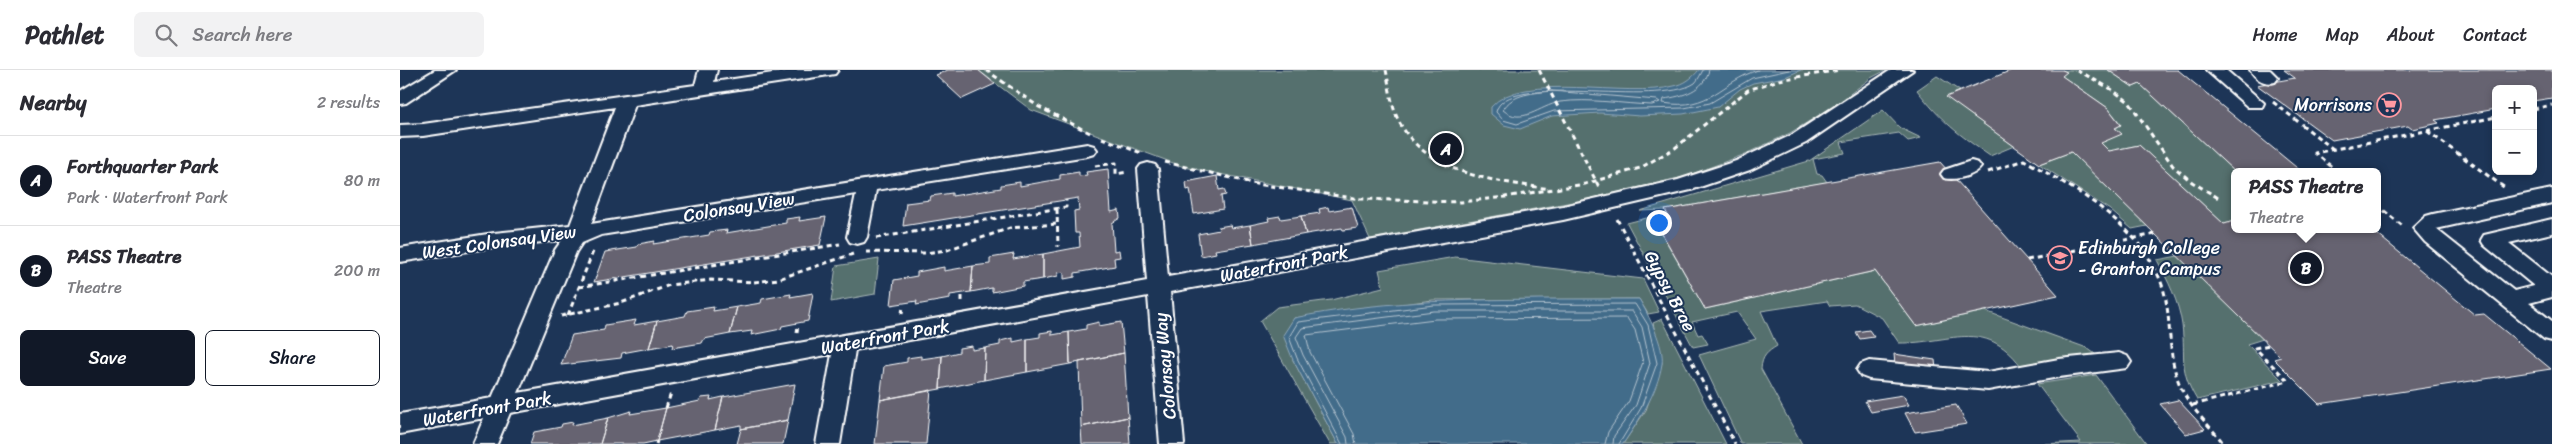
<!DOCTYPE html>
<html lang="en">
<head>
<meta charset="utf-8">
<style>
	body { margin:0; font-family:Sriracha,sans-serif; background:#f2f2f3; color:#2b2b33 }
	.controls { position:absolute; right:15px; top:15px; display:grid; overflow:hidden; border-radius:8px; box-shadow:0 2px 8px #0003 }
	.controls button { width:45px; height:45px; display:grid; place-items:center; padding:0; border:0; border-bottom:1px solid #e1e1e2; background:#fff; color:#2b2b33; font:25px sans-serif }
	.you { position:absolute; left:1258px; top:152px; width:18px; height:18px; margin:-12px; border:4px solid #fff; border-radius:50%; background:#1a73e8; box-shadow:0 0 0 8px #1a73e833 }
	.badge { display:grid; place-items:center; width:32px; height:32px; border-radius:50%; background:#111827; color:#fff; font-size:16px; font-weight:700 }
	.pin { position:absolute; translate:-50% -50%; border:2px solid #fff; box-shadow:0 1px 5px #0006 }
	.popup { position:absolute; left:1831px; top:98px; width:150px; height:65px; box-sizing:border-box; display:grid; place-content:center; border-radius:8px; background:#fff; filter:drop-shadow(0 1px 4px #0005); font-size:16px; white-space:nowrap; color:#7c7c81 }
	.popup b { font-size:19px; color:#2b2b33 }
	.popup::after { content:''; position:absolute; left:50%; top:100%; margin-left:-10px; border:10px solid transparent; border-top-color:#fff }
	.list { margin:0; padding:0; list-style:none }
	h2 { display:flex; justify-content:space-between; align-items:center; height:65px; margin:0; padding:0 20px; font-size:21px }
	h2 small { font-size:16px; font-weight:400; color:#7c7c81 }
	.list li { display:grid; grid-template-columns:32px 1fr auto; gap:15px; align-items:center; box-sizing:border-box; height:90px; padding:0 20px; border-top:1px solid #e1e1e2 }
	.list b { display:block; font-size:19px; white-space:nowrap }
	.list p { margin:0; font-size:16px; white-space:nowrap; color:#7c7c81 }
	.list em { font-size:16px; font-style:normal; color:#7c7c81 }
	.actions { display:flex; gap:10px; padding:15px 20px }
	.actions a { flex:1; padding:11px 0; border:1px solid #111827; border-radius:8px; text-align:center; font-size:18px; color:#111827 }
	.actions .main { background:#111827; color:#fff }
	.icon { flex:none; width:28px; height:28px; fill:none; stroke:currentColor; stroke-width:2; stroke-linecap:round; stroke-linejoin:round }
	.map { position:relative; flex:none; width:2152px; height:374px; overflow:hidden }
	header { display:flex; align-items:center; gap:30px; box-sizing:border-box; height:70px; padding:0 25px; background:#fff; border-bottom:1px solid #e1e1e2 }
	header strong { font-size:24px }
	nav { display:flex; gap:28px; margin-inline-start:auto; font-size:18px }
	.search { width:350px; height:45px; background:#f2f2f3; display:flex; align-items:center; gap:12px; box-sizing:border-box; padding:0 18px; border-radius:8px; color:#7c7c81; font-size:19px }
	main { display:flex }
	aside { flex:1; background:#fff }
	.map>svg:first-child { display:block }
	.green { fill:#54706e; stroke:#aab8b6 }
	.water { fill:#436c8a; stroke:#8ea7b9 }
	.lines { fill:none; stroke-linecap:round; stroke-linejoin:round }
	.shore { stroke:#b4c4d0; stroke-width:1 }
	.building { fill:#666371; stroke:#fff }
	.minor-casing { stroke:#fff; stroke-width:4 }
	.path { stroke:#fff; stroke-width:3; stroke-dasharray:5 4; stroke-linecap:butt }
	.minor { fill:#1d3557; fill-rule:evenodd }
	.labels { text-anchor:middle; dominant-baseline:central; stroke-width:4; stroke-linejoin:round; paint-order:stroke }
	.poi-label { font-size:18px; fill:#fff; stroke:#1d3557; text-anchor:end }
	.street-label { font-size:18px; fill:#fff; stroke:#1d3557 }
</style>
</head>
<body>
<header>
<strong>Pathlet</strong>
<div class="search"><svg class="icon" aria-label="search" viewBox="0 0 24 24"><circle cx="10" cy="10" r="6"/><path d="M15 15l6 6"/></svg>Search here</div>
<nav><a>Home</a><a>Map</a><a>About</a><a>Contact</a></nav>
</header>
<main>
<aside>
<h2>Nearby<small>2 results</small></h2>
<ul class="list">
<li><span class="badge">A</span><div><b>Forthquarter Park</b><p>Park · Waterfront Park</p></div><em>80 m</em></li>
<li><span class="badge">B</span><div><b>PASS Theatre</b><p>Theatre</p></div><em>200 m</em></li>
</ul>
<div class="actions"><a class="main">Save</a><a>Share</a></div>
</aside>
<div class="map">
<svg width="2152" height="374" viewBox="0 0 2152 374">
	<rect width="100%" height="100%" fill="#1d3557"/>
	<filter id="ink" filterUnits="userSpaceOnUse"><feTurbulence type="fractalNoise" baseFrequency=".02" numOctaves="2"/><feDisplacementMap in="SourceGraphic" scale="10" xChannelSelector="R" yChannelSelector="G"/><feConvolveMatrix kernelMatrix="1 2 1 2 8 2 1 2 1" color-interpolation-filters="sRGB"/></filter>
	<g filter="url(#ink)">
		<!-- green -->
		<path class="green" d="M578,0H1486L1471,8L1434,36L1390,63L1343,85L1284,107L1189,129L970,169L952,130L784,97L631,40Z
			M1662,0H1708L1733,17L1740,14L1835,102V151L1824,154L1739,75L1709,81L1701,73L1721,54L1708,38L1662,6L1666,2Z
			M1537,6L1560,21L1547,27L1614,76L1590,86C1558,64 1541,51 1517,20Z
			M1483,40L1500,58L1521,68L1508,71L1499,63L1441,72L1445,83L1413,89L1417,104L1422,105L1427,112L1265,140L1240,141L1409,91Z
			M1671,82L1747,156L1732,159L1710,140L1639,94Z
			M1266,143L1271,150L1256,154L1305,239L1475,201L1516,256L1585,241L1687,278L1695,284L1621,296C1584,247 1549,274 1499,273L1482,248L1455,234L1430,236L1427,231L1361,241L1377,276C1367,282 1362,286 1361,299L1402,374H1341L1299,285L1356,269L1337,242L1292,252L1298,265L1302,264L1308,274L1293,277L1227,153Z
			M1778,186L1863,269L1847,274L1882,310L1797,330C1778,299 1786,288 1782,255C1779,232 1768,211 1757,190Z
			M1055,187L1243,209L1259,242L1248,244L1239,229L1033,230L894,248L893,290L938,374H930L860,251L877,237L931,230L983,217L979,200Z
			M479,189L475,224L431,232L436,196Z
			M1262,249L1326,374H1223L1246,340L1262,293L1253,253Z
			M1696,305L1747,374H1643L1681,372L1637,314Z"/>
		<!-- water -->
		<path class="water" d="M1299,0H1401L1385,7L1353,13L1340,19L1318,37L1283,44L1240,46L1200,43L1152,46L1120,59L1104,55L1091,44V37C1122,0 1227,29 1274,16C1285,14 1292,8 1299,0Z
			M1140,229H1239C1248,244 1265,277 1262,294C1257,324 1239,350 1223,374H938L893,290L883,265L894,248C975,231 1058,230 1140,229Z"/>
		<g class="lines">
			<!-- shore -->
			<path class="shore" d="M1303,0C1301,4 1298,10 1295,13C1256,39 1104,0 1096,42L1103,50L1117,54L1154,41L1284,38L1310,33L1352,8L1389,0
				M1309,0C1304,21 1283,26 1264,29L1263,33C1311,41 1320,12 1358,0
				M1152,21L1257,30L1260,32L1252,35C1222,34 1190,28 1160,32C1139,36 1122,56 1103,40C1112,23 1135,23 1152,21Z
				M942,374L897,288L889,267L898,252L1034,235L1235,234L1248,255L1257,293L1241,338L1219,374
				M948,374L947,367L903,285L896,267L902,258L1034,241H1232L1242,257L1250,293L1236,335L1214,366L1213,374
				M956,374L954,364L910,282L906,265L1035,249L1227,248L1235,260L1243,292L1229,331L1208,362L1205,374"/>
		</g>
		<!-- building -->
		<path class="building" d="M548,0H578L595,14L562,29L536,5Z
			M1612,0H1662L1667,2L1662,6L1708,38L1721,55L1715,58L1722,64L1701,73L1709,81L1739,75L1824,154L1835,151V159H1971L2075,245L2084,244L2151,299L1919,334L1874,289L1881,287L1671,82L1639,94L1546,27Z
			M1708,0H1778L1902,102H1835L1740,14L1733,17Z
			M1884,0H2152V28L2133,31V19H2096V39L2035,50L2039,53L2026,56L2012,59L2008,56L1932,70L1857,15L1895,8Z
			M1540,92L1658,225L1516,256L1475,201L1305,239L1256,153L1271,150L1265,140Z
			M708,99L711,142L719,140L720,148L712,153L714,181L719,180L720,187L714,188L715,196L675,203V207L664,209V202L658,203V206L643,209V184L680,177L679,163H675L674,141L679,140L678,128L503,156L506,133L530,130L531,126L552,123V126L601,118V115L620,112V116L660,109V105L679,102V106L687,105L686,102Z
			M817,106L819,120L824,119L826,125L821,126L823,139L794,144L790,119L787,120L786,112Z
			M928,137L929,141L952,137L958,158L943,160L942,158L906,164L901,146L920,143L919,139Z
			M880,146L881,149L901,146L906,164L853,174L850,155L869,151L868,148Z
			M400,147L399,151L426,147L420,175L194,212L205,182L237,177L238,174L255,171L253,174L309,165L310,162L327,160L326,163L386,153V149Z
			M830,155L831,158L850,155L853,174L815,180L816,183L801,186L798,164L819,160L818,157Z
			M614,184L613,189L643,184V209L623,212V216L592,222V218L571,222L573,196L590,194V188Z
			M573,196L571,222L550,225V229L516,235L517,231L491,235L494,210L517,206V202L544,197V201Z
			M413,223L408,251L382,256L381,259L351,265L352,261L330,264L337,237L361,233L362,229L391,224L390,227Z
			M314,237L313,241L337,237L330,264L304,269L302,273L272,278L273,274L249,278L257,251L285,246L287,241Z
			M236,250L234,255L257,251L249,278L222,283L221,288L161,295L172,265L204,260L205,255Z
			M699,252V256L721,252L724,283L670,294L669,262L686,259V255Z
			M1469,260L1474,267L1460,269L1456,262Z
			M652,261V265L669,262L670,294L627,302V269L640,267V263Z
			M613,268V272L627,269V302L584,310L585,278L600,275V271Z
			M572,276V280L585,278L584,310L540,319L542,286L559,282V278Z
			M724,283L728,347L681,357L679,292Z
			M1494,284L1535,290L1536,300L1495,295Z
			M521,286V289L542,286L540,319L480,330L484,296L507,292V288Z
			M395,314L388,350L341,359V355L315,360L323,327Z
			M531,320L526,374H475L480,330Z
			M1503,325L1509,335L1471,342L1465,331Z
			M311,327L310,330L323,327L315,360L257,371L266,338L300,331L301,328Z
			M1778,330L1805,359L1786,364L1760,334Z
			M1556,335L1567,354L1515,362L1505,343Z
			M266,338L257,371L243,374H200L208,348L231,341L230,344Z
			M728,347L730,374H682L681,357Z
			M208,348L200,374H130L134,362L161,357L162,354L173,352L172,355Z
			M388,350L383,374H337L341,359Z"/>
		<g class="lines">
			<!-- minor casing -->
			<g class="minor-casing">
				<path id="minor" d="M35,0H56L6,33L0,34V21Z
					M299,0H317L314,12L393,0H438L435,4L429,5L235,35L191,154L687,74L694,76L697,80L694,84L687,86L476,120L467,167L464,172L457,174L450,172L447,167L456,124L201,165L182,173L176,182L118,323L747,211L738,99L741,95L748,93L755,95L758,99L768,207L1163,136L1278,110L1336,91L1392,65L1491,0H1513L1406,73L1350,100L1291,120L1163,150L770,222L784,374H760L748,226L455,280L440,374H416L432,284L110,343L97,374H73L84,348L0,364V344L92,328L155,180L162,170L94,177L0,192V178L94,163L170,155L215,37L23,66L0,67V55L23,54L295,15Z
					M1806,0H1826L1864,33L1862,37H1848Z
					M1850,0H1870L1878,8L1875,12C1864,15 1856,9 1850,0Z
					M1571,91L1578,93L1581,97C1575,106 1554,111 1544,108L1541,104L1544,100Z
					M2152,119V133L2036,159L2114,221L2134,216L2084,175L2081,170L2084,165L2152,149V163L2109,173L2152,207V227L2129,233L2152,251V271L2144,269L2025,172L2013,158L2026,146L2033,144Z
					M1719,283L1727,286L1731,292L1727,298L1659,307L1588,320L1469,309L1461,306L1457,300L1461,294L1469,291L1588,302L1659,289Z"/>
			</g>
			<!-- path -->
			<path class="path" d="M586,0L639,37L690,63
				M986,0C990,18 991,39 1001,55C1031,106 1097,111 1150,119
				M1139,0L1199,117
				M1677,0L1711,19L1729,32L1773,96L1792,112L1820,129
				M1873,32L1933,79
				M2133,39L2152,35
				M2027,61L2105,118
				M702,68L741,83
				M765,92L856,114L961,129L1061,132L1105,127L1185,114L1240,98L1275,78L1348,20L1379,10L1440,0
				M695,96L716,93V104L728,102
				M1588,102L1624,90C1676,119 1738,153 1761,212C1773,245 1766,281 1779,313C1788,337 1809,354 1824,374
				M1938,102L1915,83L2096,47
				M1977,135L2004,157
				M657,139L658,177
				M1217,149L1335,374
				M476,168L666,137V130
				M466,182L525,183L547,180L610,158L657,154
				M1627,190L1755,164
				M179,217L440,174
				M562,226V234
				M502,244L503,236
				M168,245L194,179
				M161,246L221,233L270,215L311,210L354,212L378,209L453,184
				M397,263L398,255
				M1793,335L1888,311L1855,278L1869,275
				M266,338L271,323
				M256,374L257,371"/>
			<!-- minor -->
			<use href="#minor" class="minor"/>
		</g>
	</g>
	<!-- icons -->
	<defs>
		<g id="supermarket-ring" transform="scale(1.25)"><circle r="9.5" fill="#1d3557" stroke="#ff9aa2" stroke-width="1.5"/><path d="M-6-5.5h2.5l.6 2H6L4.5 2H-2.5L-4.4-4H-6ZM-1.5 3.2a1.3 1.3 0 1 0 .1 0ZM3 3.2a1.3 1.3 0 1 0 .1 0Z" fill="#ff9aa2"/></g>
		<g id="university-ring" transform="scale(1.25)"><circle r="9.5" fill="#1d3557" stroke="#ff9aa2" stroke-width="1.5"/><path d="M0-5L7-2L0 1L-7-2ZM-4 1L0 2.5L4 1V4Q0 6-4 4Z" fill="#ff9aa2"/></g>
	</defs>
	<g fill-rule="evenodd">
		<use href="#supermarket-ring" x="1989" y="35"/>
		<use href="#university-ring" x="1660" y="188"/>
	</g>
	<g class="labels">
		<!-- poi labels -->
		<g class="poi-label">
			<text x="1972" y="35">Morrisons</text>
			<text x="1678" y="178" text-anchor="start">Edinburgh College<tspan x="1678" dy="21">- Granton Campus</tspan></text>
		</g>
		<!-- street labels -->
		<g class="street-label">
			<text transform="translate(339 137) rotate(-9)">Colonsay View</text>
			<text transform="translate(99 172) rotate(-8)">West Colonsay View</text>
			<text transform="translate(884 194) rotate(-11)">Waterfront Park</text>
			<text transform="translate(1270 221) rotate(62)">Gypsy Brae</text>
			<text transform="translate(485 267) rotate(-10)">Waterfront Park</text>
			<text transform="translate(765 296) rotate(-95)">Colonsay Way</text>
			<text transform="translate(87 339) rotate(-10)">Waterfront Park</text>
		</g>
	</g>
</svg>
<div class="controls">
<button>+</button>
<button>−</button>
</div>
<div class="you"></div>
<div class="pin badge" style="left:1046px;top:79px">A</div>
<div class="pin badge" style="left:1906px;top:198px">B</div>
<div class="popup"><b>PASS Theatre</b>Theatre</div>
</div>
</main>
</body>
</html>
